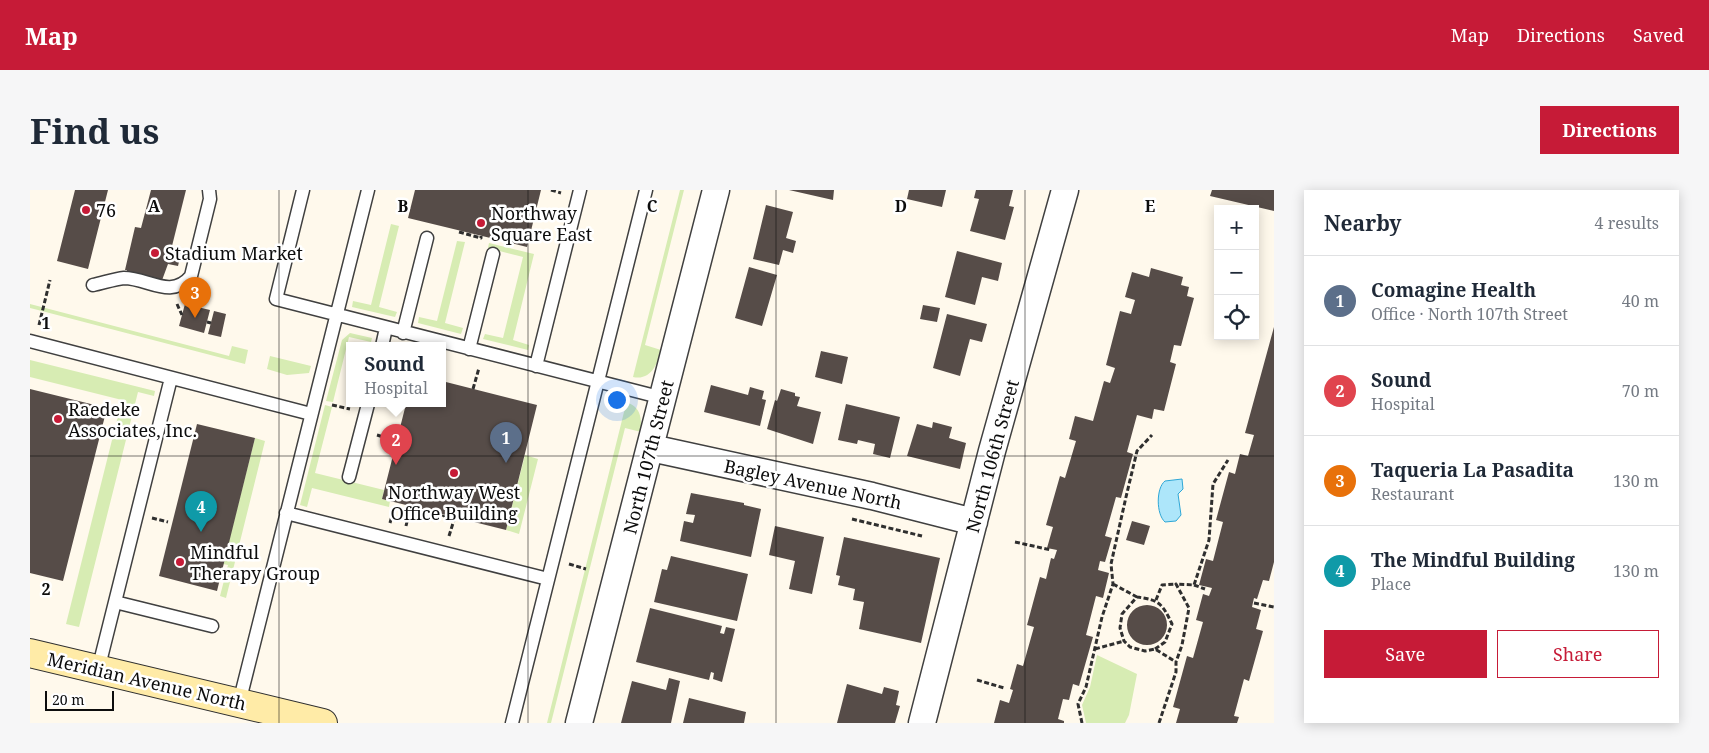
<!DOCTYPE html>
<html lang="en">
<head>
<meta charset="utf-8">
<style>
	body { margin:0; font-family:"Noto Serif",serif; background:#f6f6f7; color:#1f2937 }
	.controls { position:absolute; right:15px; top:15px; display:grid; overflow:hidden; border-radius:0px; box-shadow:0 2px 12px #0003 }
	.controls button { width:45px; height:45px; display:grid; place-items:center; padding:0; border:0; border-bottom:1px solid #e0e1e3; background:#fff; color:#1f2937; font:25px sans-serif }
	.scale { position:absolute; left:15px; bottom:12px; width:69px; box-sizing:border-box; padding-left:5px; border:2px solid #0d0d0d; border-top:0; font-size:14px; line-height:18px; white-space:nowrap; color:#0d0d0d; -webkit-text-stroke:4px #fff; paint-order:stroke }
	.you { position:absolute; left:586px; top:209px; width:18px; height:18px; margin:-12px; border:4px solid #fff; border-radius:50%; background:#1a73e8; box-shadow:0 0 0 8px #1a73e833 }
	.badge { display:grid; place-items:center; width:32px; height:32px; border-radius:50%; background:#c61b37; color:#fff; font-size:16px; font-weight:700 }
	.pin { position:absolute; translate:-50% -41px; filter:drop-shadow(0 1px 2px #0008) }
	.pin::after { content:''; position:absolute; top:26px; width:18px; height:15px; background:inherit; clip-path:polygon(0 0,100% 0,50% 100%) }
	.popup { position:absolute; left:316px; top:152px; width:100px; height:65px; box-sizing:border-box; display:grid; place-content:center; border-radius:0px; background:#fff; filter:drop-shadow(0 1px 4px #0005); font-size:16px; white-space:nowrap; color:#747a83 }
	.popup b { font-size:19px; color:#1f2937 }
	.popup::after { content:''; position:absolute; left:50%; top:100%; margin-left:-10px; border:10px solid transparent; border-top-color:#fff }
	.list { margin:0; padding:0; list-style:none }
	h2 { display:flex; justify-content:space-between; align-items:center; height:65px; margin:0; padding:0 20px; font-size:21px }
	h2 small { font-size:16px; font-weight:400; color:#747a83 }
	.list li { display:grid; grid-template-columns:32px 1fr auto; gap:15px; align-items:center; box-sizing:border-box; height:90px; padding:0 20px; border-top:1px solid #e0e1e3 }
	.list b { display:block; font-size:19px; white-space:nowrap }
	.list p { margin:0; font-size:16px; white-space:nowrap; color:#747a83 }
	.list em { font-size:16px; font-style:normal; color:#747a83 }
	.actions { display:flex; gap:10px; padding:15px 20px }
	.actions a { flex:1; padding:11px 0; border:1px solid #c61b37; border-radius:0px; text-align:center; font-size:18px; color:#c61b37 }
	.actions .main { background:#c61b37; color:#fff }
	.icon { flex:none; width:28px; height:28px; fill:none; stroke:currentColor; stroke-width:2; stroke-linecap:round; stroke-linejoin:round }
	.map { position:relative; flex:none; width:1244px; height:533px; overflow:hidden; border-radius:0px }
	header { display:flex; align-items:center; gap:30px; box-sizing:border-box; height:70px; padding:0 25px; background:#c61b37; color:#fff }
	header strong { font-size:24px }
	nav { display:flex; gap:28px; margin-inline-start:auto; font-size:18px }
	.intro { display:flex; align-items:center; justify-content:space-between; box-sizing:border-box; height:120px; padding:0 30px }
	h1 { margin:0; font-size:35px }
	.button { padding:12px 22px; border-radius:0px; background:#c61b37; color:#fff; font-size:18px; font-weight:700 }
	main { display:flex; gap:30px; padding:0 30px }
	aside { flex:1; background:#fff; border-radius:0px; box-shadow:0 2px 12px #0003 }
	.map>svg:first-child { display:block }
	.green { fill:#d7ecb3 }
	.water { fill:#ade6fa; stroke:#2fa7d6 }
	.building { fill:#564c48 }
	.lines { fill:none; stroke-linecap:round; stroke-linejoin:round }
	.lane-casing { stroke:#404040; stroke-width:15 }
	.street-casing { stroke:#404040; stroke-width:29 }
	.secondary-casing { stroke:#2f2f2f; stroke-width:30 }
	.path { stroke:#2f2f2f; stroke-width:3; stroke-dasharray:5 2.5; stroke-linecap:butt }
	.lane { stroke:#fff; stroke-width:12 }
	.street { stroke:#fff; stroke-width:26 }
	.secondary { stroke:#ffeba7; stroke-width:28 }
	.grid { fill:none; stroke:#0d0d0d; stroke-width:1; stroke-opacity:0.55 }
	.poi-dot { fill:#c61b37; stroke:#fff; stroke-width:2 }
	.labels { text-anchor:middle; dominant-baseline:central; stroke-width:5; stroke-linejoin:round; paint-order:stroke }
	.poi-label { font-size:18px; fill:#0d0d0d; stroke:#fff; text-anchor:start }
	.street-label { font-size:18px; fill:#0d0d0d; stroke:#fff }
	.grid-label { font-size:16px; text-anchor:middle; font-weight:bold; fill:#0d0d0d; stroke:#fff; stroke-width:5; stroke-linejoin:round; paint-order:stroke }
</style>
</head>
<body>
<header>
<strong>Map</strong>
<nav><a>Map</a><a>Directions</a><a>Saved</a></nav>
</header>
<div class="intro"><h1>Find us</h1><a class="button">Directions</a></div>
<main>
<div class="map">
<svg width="1244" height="533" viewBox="0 0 1244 533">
	<rect width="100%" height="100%" fill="#fff9ec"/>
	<!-- green -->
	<path class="green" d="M650,0H654L615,155L631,160C628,173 621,191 603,187Z
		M361,34L369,36L349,117L367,122L365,127L322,117L323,111L341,115Z
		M427,51L435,52L415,133L433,138L431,144L388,133L389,127L407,131Z
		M459,53L504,64L483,150L499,155L498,160L453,149L455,144L473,148L493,67L458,58Z
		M0,114L199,166L202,156L218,160L215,174L8,120L0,118Z
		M320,143L342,148L341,152L319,147L303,212L296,211L312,150Z
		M240,166L281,176L279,183L257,185L237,179Z
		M0,170L125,201L124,206L108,202L49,437L36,434L92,210L0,187Z
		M577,207C601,213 613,213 611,242L595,238L521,533H517L595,218L576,213Z
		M295,215L302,217L285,283L354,300L352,309L360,311L359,317L282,298L277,317L270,315Z
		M225,248L235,251L196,408L190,406L198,375L193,374Z
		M495,265L508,269L489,344L476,340Z
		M1067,465L1107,484L1099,525L1095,533H1056L1052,515L1060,497Z"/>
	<!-- water -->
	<path class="water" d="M1152,289L1153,299L1148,304L1151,325L1146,331L1135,332C1126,324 1126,298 1135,291Z"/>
	<!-- building -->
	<path class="building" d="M45,0H78L58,79L27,71Z
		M121,0H156L141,60L151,63L148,76L138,74L131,93L96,85L97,80H95L105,37L111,38Z
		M385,0H511L497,57L378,28Z
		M759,0H804L803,10Z
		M879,0H916L912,17L877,9Z
		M946,0H983L979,16L984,17L975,50L940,41L949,9L944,8Z
		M1182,0H1244V21L1180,6Z
		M736,15L763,22L756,48L766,51L763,63L753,60L749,75L723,69Z
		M927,61L972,73L968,91L952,87L945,115L915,107Z
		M719,77L747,85L732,136L705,128Z
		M1121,78L1153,87L1151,95L1159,97L1157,106L1164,108L1151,156L1144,155L1140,172L1146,174L1134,221L1124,219L1122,229L1107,225L1097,262L1103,264L1091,308L1086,307L1075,346L1082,348L1075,372L1070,371L1068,380L1079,383L1073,408L1066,406L1056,445L1063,447L1049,496L1043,494L1039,510L1033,509L1028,529L1034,531V533H964L970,510L979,513L983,500L980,499L987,474L993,476L1004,437L997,435L1010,387L1016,389L1021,368L1024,369L1027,360L1017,358L1023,337L1016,335L1030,286L1035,288L1046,251L1039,249L1045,226L1063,231L1074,191L1080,193L1085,178L1076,175L1090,121L1101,124L1105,110L1095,107L1102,82L1119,87Z
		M155,114L180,120L174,143L149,136Z
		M893,115L910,118L907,132L890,129Z
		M184,121L196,124L191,147L178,144Z
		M917,124L957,134L952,152L940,149L930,186L903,178Z
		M1244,137V372L1239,391L1233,390L1227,409L1224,408L1222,417L1231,420L1226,439L1233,441L1219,491L1214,489L1204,526L1209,527L1207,533H1146L1150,519L1143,517L1157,466L1163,468L1173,432L1166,430L1173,404L1179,406L1182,398L1169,395L1176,369L1183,371L1193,332L1186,330L1199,282L1205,284L1210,264L1218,266L1224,245L1215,243Z
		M791,161L818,167L812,194L785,187Z
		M412,191L507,215L476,340L352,309L376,214H412Z
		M681,195L718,205L720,197L734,201L732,209L736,210L730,236L674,222Z
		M0,199L77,218L33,391L0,383Z
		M751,199L765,203V206L770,207L767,216L791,222L783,254L737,239L745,210L747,211Z
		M816,214L870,227L860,268L843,264L845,254L828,250L827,254L808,250Z
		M903,232L922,237L919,248L936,253L930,279L877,266L887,234L902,238Z
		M167,234L225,248L187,401L129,386Z
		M661,303L714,313V315L731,319L721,367L650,351L654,331L663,333L665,325L656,324Z
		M1102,331L1120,336L1114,355L1096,350Z
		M745,336L794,347L782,404L759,399L765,371L739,365Z
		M814,347L910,368L891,453L829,439L834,412L823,410L825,399L808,395L810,386L806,385Z
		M641,366L718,384L707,431L624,412L632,379L637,380Z
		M1097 435a20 20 0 1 1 40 0a20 20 0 1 1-40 0Z
		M620,418L692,436L690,443L694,444L696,437L705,439L692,492L683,489L684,483L681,482L679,490L606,472Z
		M639,488L650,491L641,533H591L602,491L636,500Z
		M817,494L852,504L854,497L869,501L866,515L870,516L865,533H807Z
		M659,508L716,522L714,533H653Z"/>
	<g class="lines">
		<!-- lane casing -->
		<g class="lane-casing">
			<path id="lane" d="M273,0L246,109L633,208
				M63,95C73,93 84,89 94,88C118,88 141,110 161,86L180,9L179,0
				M373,143L397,48
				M0,151L281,224
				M352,156L356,138
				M439,159L463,64
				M506,176L550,0
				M319,287L338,214
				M256,323L518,389
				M85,412L182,436
				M68,480L141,188
				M209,513L338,0
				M482,533L616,0"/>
		</g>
		<!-- street casing -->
		<g class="street-casing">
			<path id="street" d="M621,258L842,306L944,332
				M549,533L686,0
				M892,533L962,261L1035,0"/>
		</g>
		<!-- secondary casing -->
		<g class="secondary-casing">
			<path id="secondary" d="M0,463L293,533"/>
		</g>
		<!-- path -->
		<path class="path" d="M521,0L531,3
			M429,42L451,48V46
			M147,114L152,125
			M177,132L181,133
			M9,135L20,90
			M443,199L449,178
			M302,215L320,219
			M367,241H369
			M347,245L363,250
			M363,259L364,260
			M413,327L414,325
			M122,328L138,332
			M822,329L892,346
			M360,333L364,318
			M376,336L380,319
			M419,346L424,330
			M985,352L1021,360
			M539,374L556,379
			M1083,394L1107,407
			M1164,395L1175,399
			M1126,410L1132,395L1146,394
			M1224,413L1244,417
			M1065,459L1094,451
			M1125,459L1135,452L1142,434C1132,413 1129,410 1107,407L1092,424L1090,438L1094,451L1100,457L1115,461L1125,459L1146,472
			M947,490L974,498
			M1052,533L1048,514L1056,497L1072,427L1083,394L1081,374L1096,307L1107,261L1122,245
			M1129,533L1146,482V472L1152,455L1159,418L1146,394L1164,395L1179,350L1183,294L1198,270"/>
		<!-- lane -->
		<use href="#lane" class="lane"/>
		<!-- street -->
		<use href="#street" class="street"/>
		<!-- secondary -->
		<use href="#secondary" class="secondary"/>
	</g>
	<!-- grid -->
	<path class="grid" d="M249,0V533M498,0V533M746,0V533M995,0V533M0,266H1244"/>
	<!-- markers -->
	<g class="poi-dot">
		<circle cx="56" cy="20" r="5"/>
		<circle cx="451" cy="33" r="5"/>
		<circle cx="125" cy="63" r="5"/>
		<circle cx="28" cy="229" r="5"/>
		<circle cx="424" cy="283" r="5"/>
		<circle cx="150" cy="372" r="5"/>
	</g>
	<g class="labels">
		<!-- poi labels -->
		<g class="poi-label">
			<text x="66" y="20">76</text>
			<text x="461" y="23">Northway<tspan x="461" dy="21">Square East</tspan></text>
			<text x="135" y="63">Stadium Market</text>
			<text x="38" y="219">Raedeke<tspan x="38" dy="21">Associates, Inc.</tspan></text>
			<text x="424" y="302" text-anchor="middle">Northway West<tspan x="424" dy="21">Office Building</tspan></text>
			<text x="160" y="362">Mindful<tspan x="160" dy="21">Therapy Group</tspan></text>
		</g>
		<!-- street labels -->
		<g class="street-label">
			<text transform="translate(962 266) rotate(-75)">North 106th Street</text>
			<text transform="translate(618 267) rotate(-76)">North 107th Street</text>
			<text transform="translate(783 294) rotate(12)">Bagley Avenue North</text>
			<text transform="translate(117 491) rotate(13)">Meridian Avenue North</text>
		</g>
	</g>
	<g class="grid-label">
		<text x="124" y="22">A</text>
		<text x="373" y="22">B</text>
		<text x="622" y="22">C</text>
		<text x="871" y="22">D</text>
		<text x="1120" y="22">E</text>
		<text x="16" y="139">1</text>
		<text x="16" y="405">2</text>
	</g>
</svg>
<div class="controls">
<button>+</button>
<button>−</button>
<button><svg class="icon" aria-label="locate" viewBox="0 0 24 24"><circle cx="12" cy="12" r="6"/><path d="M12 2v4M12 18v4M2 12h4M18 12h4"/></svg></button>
</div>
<div class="scale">20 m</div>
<div class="you"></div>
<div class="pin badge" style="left:476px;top:273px;background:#5c6f8a">1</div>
<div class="pin badge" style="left:366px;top:275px;background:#e0444e">2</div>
<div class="popup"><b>Sound</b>Hospital</div>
<div class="pin badge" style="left:165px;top:128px;background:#e8710a">3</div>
<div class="pin badge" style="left:171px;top:342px;background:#0f9aa8">4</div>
</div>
<aside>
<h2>Nearby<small>4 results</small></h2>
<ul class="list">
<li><span class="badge" style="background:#5c6f8a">1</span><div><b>Comagine Health</b><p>Office · North 107th Street</p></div><em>40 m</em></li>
<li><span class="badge" style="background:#e0444e">2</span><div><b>Sound</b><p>Hospital</p></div><em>70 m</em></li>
<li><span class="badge" style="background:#e8710a">3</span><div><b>Taqueria La Pasadita</b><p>Restaurant</p></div><em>130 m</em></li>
<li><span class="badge" style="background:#0f9aa8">4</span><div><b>The Mindful Building</b><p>Place</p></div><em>130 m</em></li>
</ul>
<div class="actions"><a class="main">Save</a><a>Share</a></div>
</aside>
</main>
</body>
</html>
